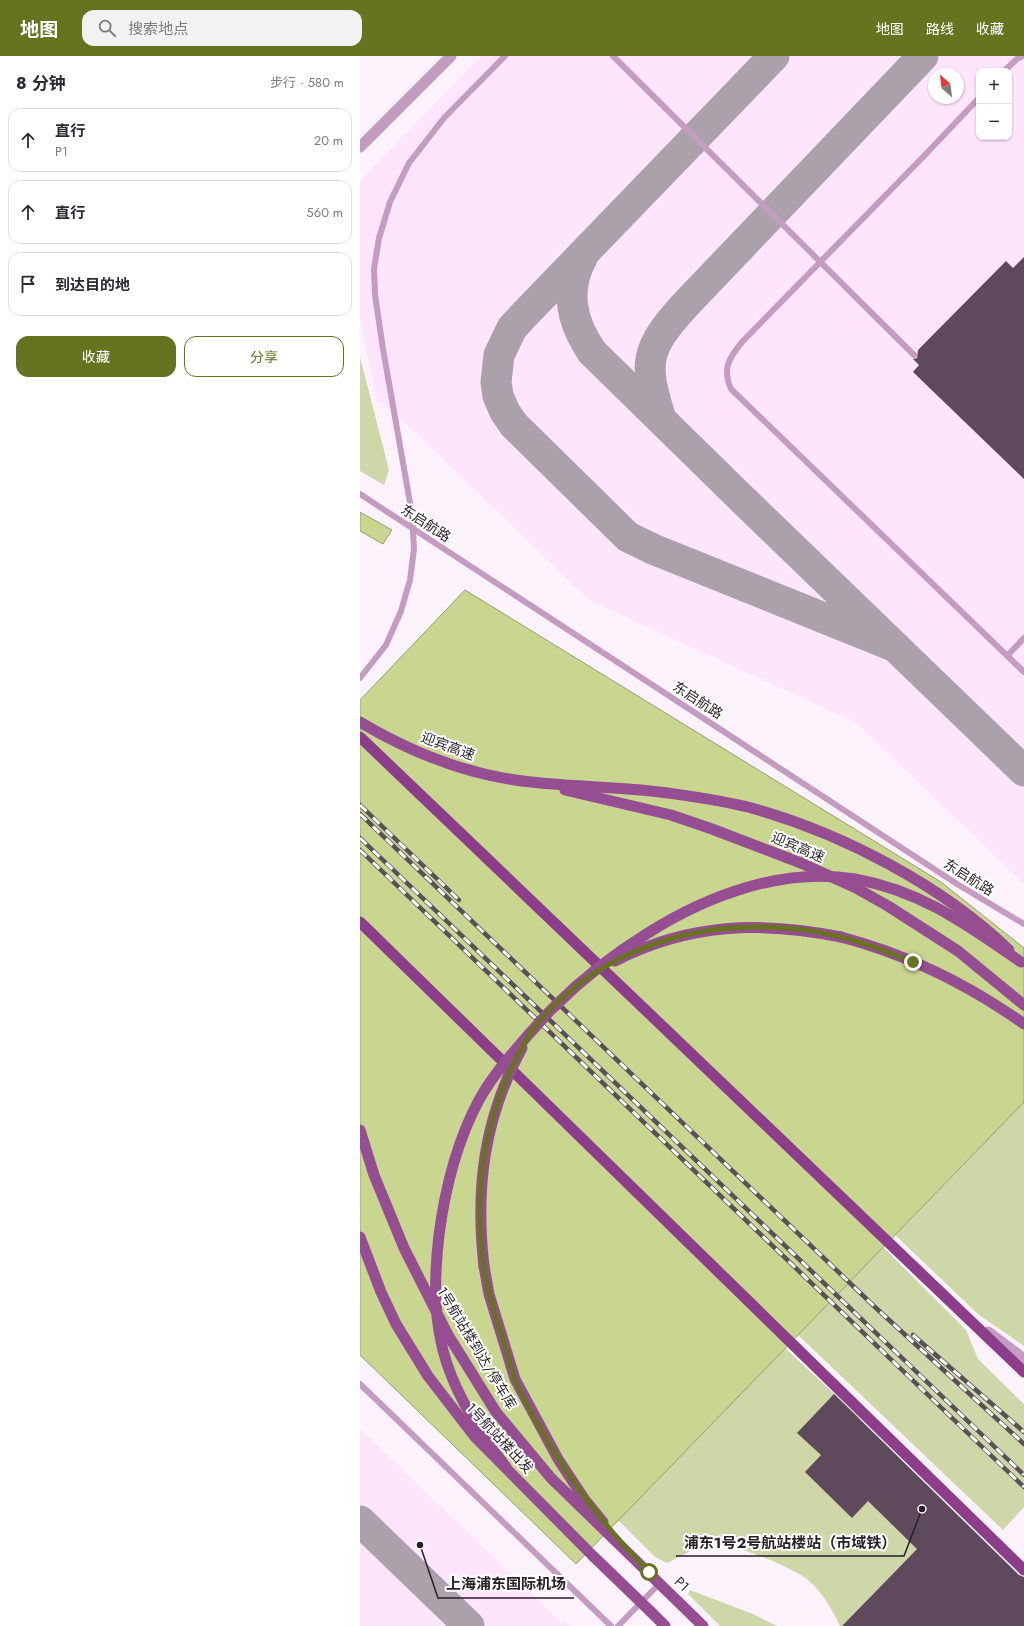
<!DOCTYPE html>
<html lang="zh">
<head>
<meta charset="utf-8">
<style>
	body { margin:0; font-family:Jost,"Noto Sans SC",sans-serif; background:#f2f2f3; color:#2b2b33 }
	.controls { position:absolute; right:12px; top:12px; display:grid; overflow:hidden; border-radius:8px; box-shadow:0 1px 3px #0004 }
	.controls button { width:36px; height:36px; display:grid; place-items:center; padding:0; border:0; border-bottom:1px solid #e1e1e2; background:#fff; color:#2b2b33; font:20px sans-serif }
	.compass { position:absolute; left:568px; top:12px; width:36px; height:36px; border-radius:50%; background:#fff; box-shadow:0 1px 3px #0004; rotate:332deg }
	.stop { position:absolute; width:12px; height:12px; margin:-9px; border:3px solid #67731f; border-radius:50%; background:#fff }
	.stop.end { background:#67731f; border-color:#fff; box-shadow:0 1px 4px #0008 }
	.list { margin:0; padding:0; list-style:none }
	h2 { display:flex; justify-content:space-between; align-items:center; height:52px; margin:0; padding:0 16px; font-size:17px }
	h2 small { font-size:13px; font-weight:400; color:#7c7c81 }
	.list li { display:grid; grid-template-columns:26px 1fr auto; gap:12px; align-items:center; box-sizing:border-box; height:64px; margin:0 8px 8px; padding:0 8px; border:1px solid #e1e1e2; border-radius:12px }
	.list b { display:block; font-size:15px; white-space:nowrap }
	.list p { margin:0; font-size:13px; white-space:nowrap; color:#7c7c81 }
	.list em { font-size:13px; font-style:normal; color:#7c7c81 }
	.actions { display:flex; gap:8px; padding:12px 16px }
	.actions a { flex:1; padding:9px 0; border:1px solid #67731f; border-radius:12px; text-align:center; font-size:14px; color:#67731f }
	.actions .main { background:#67731f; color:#fff }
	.icon { flex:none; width:22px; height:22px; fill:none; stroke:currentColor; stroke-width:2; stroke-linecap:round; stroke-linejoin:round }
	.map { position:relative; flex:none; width:664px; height:1570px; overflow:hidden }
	header { display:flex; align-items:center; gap:24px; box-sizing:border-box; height:56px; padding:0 20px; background:#67731f; color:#fff }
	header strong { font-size:19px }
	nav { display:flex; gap:22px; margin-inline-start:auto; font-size:14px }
	.search { width:280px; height:36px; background:#f2f2f3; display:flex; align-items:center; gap:10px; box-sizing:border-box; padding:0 14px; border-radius:12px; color:#7c7c81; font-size:15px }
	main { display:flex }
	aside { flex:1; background:#fff }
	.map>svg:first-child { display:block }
	.built { fill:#fde5fb; fill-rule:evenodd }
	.green { fill:#cdd7a7 }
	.water { fill:#c8d68f; stroke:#989f70 }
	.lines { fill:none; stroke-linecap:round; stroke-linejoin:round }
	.taxiway { stroke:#aaa1aa; stroke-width:31 }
	.building { fill:#5e4a5c }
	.service { stroke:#c49cc1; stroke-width:6 }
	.minor { stroke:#c49cc1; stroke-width:11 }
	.tertiary { stroke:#c49cc1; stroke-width:11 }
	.primary { stroke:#964e93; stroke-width:11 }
	.trunk { stroke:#8d3e8a; stroke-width:11 }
	.rail-casing { stroke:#595058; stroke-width:4.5 }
	.rail { stroke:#fff; stroke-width:3; stroke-dasharray:9; stroke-linecap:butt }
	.service-bridge { stroke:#c49cc1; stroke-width:6 }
	.primary-bridge { stroke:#964e93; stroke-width:11 }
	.route { stroke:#67731f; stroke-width:5 }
	.labels { text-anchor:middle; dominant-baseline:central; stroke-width:4; stroke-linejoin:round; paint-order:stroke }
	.street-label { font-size:14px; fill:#281f27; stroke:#fff }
	.leader { fill:none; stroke:#281f27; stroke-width:1.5 }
	.callout-dot { fill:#281f27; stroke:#fff; stroke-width:1.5 }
	.callout-label { font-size:15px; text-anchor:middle; font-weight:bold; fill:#281f27; stroke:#fff; stroke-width:4; stroke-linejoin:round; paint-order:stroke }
</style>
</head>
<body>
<header>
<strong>地图</strong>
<div class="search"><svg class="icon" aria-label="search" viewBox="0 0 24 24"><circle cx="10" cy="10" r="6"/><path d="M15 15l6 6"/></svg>搜索地点</div>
<nav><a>地图</a><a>路线</a><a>收藏</a></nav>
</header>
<main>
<aside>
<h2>8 分钟<small>步行 · 580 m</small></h2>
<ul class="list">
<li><svg class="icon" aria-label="ahead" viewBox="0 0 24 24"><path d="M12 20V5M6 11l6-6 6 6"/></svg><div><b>直行</b><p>P1</p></div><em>20 m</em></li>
<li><svg class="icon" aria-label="ahead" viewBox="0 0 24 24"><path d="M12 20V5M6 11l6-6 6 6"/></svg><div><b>直行</b></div><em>560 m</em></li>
<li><svg class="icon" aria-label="arrive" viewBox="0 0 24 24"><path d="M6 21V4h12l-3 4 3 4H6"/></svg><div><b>到达目的地</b></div></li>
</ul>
<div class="actions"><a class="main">收藏</a><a>分享</a></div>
</aside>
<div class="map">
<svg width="664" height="1570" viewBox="0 0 664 1570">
	<rect width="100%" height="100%" fill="#fcf2fb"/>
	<!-- built -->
	<path class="built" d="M121,0H664V828L497,667L229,544L53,374L17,344L0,262V125ZM619,15H649V81H619ZM574,18H598V42H574Z
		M0,1373L201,1566L204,1563L211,1570H0Z"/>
	<!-- green -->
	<path class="green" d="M0,301L29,414L24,429L0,415Z
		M664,1046V1290L619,1259L535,1179Z
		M523,1191L606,1274L618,1303L664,1348V1451L643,1474L438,1279Z
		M425,1292L498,1360L566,1466L622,1570L550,1500L482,1570H480C471,1551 458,1528 439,1518C409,1500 372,1491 339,1480L329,1496L307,1507L295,1501L258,1464Z
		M330,1534L393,1558L417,1570H360L328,1538Z"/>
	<!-- water -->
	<path class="water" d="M0,456L32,474L23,488L0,475Z
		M105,534L581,826L664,892V1046L216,1508L0,1299V644Z"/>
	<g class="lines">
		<!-- taxiway -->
		<path class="taxiway" d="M414,0L163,260L152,272L139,299L136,326L138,340L145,356L154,369L268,481L293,493L536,591
			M223,200C204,234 211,265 232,296L379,440L664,715
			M301,363C283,307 285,293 325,249L563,0
			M0,1465L109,1570"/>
	</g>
	<!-- building -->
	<path class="building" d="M664,201V423L553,316L559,309L553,303L557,302L558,294L646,205L653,212Z
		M474,1338L659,1519L664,1521V1570H482L557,1493L508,1445L492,1462L445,1416L461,1399L437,1377Z"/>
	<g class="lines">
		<!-- service -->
		<path class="service" d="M253,0C354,99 453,200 554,299
			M644,15L657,3L663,0
			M619,42L563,101L382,286C369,302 362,313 371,333L664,616
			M19,182L30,146L49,107L84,62L145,0
			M0,438L597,828L664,868
			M648,599L664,582
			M0,1328L251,1570
			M258,1570L300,1527"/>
		<!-- minor -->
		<path class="minor" d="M0,91L91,0"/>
		<!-- tertiary -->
		<path class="tertiary" d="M628,1276L664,1303"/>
		<!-- primary -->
		<path class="primary" d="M0,666C52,697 111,720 171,726C217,731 263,731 308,737C337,741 367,745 395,753C483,778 583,830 649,894
			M205,734L311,759L352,773L441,807L496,832L528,850L598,895L664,949
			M481,881C546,898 609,929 664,968
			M0,1074L14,1119L44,1192L88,1279L136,1356L191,1422L343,1570
			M0,1181L21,1236L36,1268L68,1320L115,1381L233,1500
			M124,1210L129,1238L155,1323L198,1403L225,1444L243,1466
			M290,1555L305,1570"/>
		<!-- trunk -->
		<path class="trunk" d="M0,681L664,1316
			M0,866L664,1514"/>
		<!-- rail casing -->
		<g class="rail-casing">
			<path id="rail" d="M0,749L99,844
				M0,758L516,1252L664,1388
				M0,782L664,1419
				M0,794L664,1431
				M553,1279L664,1376"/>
		</g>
		<!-- rail -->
		<use href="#rail" class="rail"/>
		<!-- service-bridge -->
		<path class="service-bridge" d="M0,622L26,589L41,555L50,524L54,493L52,458L23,293L15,239L14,213L19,182"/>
		<!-- primary-bridge -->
		<path class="primary-bridge" d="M255,905C329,867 401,865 481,881
			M124,1210C115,1132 124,1062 162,992
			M146,1411C122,1379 100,1346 87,1308C73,1266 74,1222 79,1179C85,1133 97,1085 119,1044C132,1020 151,999 169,978C178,969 185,959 194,951C222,923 254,898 288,877C348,839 424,811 495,823C562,835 607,869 661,906
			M233,1500L290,1555"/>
	</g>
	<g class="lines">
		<!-- route -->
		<path class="route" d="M289,1516C244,1471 207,1421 176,1365C169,1352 161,1338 155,1324C151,1313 149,1301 145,1290C137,1264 128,1239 124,1211C113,1142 123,1070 154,1007C159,997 165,985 171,976C225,905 312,870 400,871C435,871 472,877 505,888C521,893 537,900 553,906"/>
	</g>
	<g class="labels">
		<!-- street labels -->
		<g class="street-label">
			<text transform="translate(66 467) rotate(33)">东启航路</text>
			<text transform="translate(338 644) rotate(33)">东启航路</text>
			<text transform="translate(88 690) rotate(20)">迎宾高速</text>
			<text transform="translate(438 791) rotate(23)">迎宾高速</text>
			<text transform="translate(609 821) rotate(32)">东启航路</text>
			<text transform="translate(117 1292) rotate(59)">1号航站楼到达/停车库</text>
			<text transform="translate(140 1382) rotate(47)">1号航站楼出发</text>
			<text transform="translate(322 1528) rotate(44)">P1</text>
		</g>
	</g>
	<!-- callouts -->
	<path class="leader" d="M562 1453L544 1500H316M60 1489L78 1542H214"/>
	<g class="callout-dot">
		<circle cx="562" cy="1453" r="4"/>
		<circle cx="60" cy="1489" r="4"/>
	</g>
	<g class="callout-label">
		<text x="430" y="1492">浦东1号2号航站楼站（市域铁）</text>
		<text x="146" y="1533">上海浦东国际机场</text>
	</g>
</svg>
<div class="controls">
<button>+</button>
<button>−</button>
</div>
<svg class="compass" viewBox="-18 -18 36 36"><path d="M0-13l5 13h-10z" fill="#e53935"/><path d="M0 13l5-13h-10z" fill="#7c7c81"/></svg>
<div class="stop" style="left:289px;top:1516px"></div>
<div class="stop end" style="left:553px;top:906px"></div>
</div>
</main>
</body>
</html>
